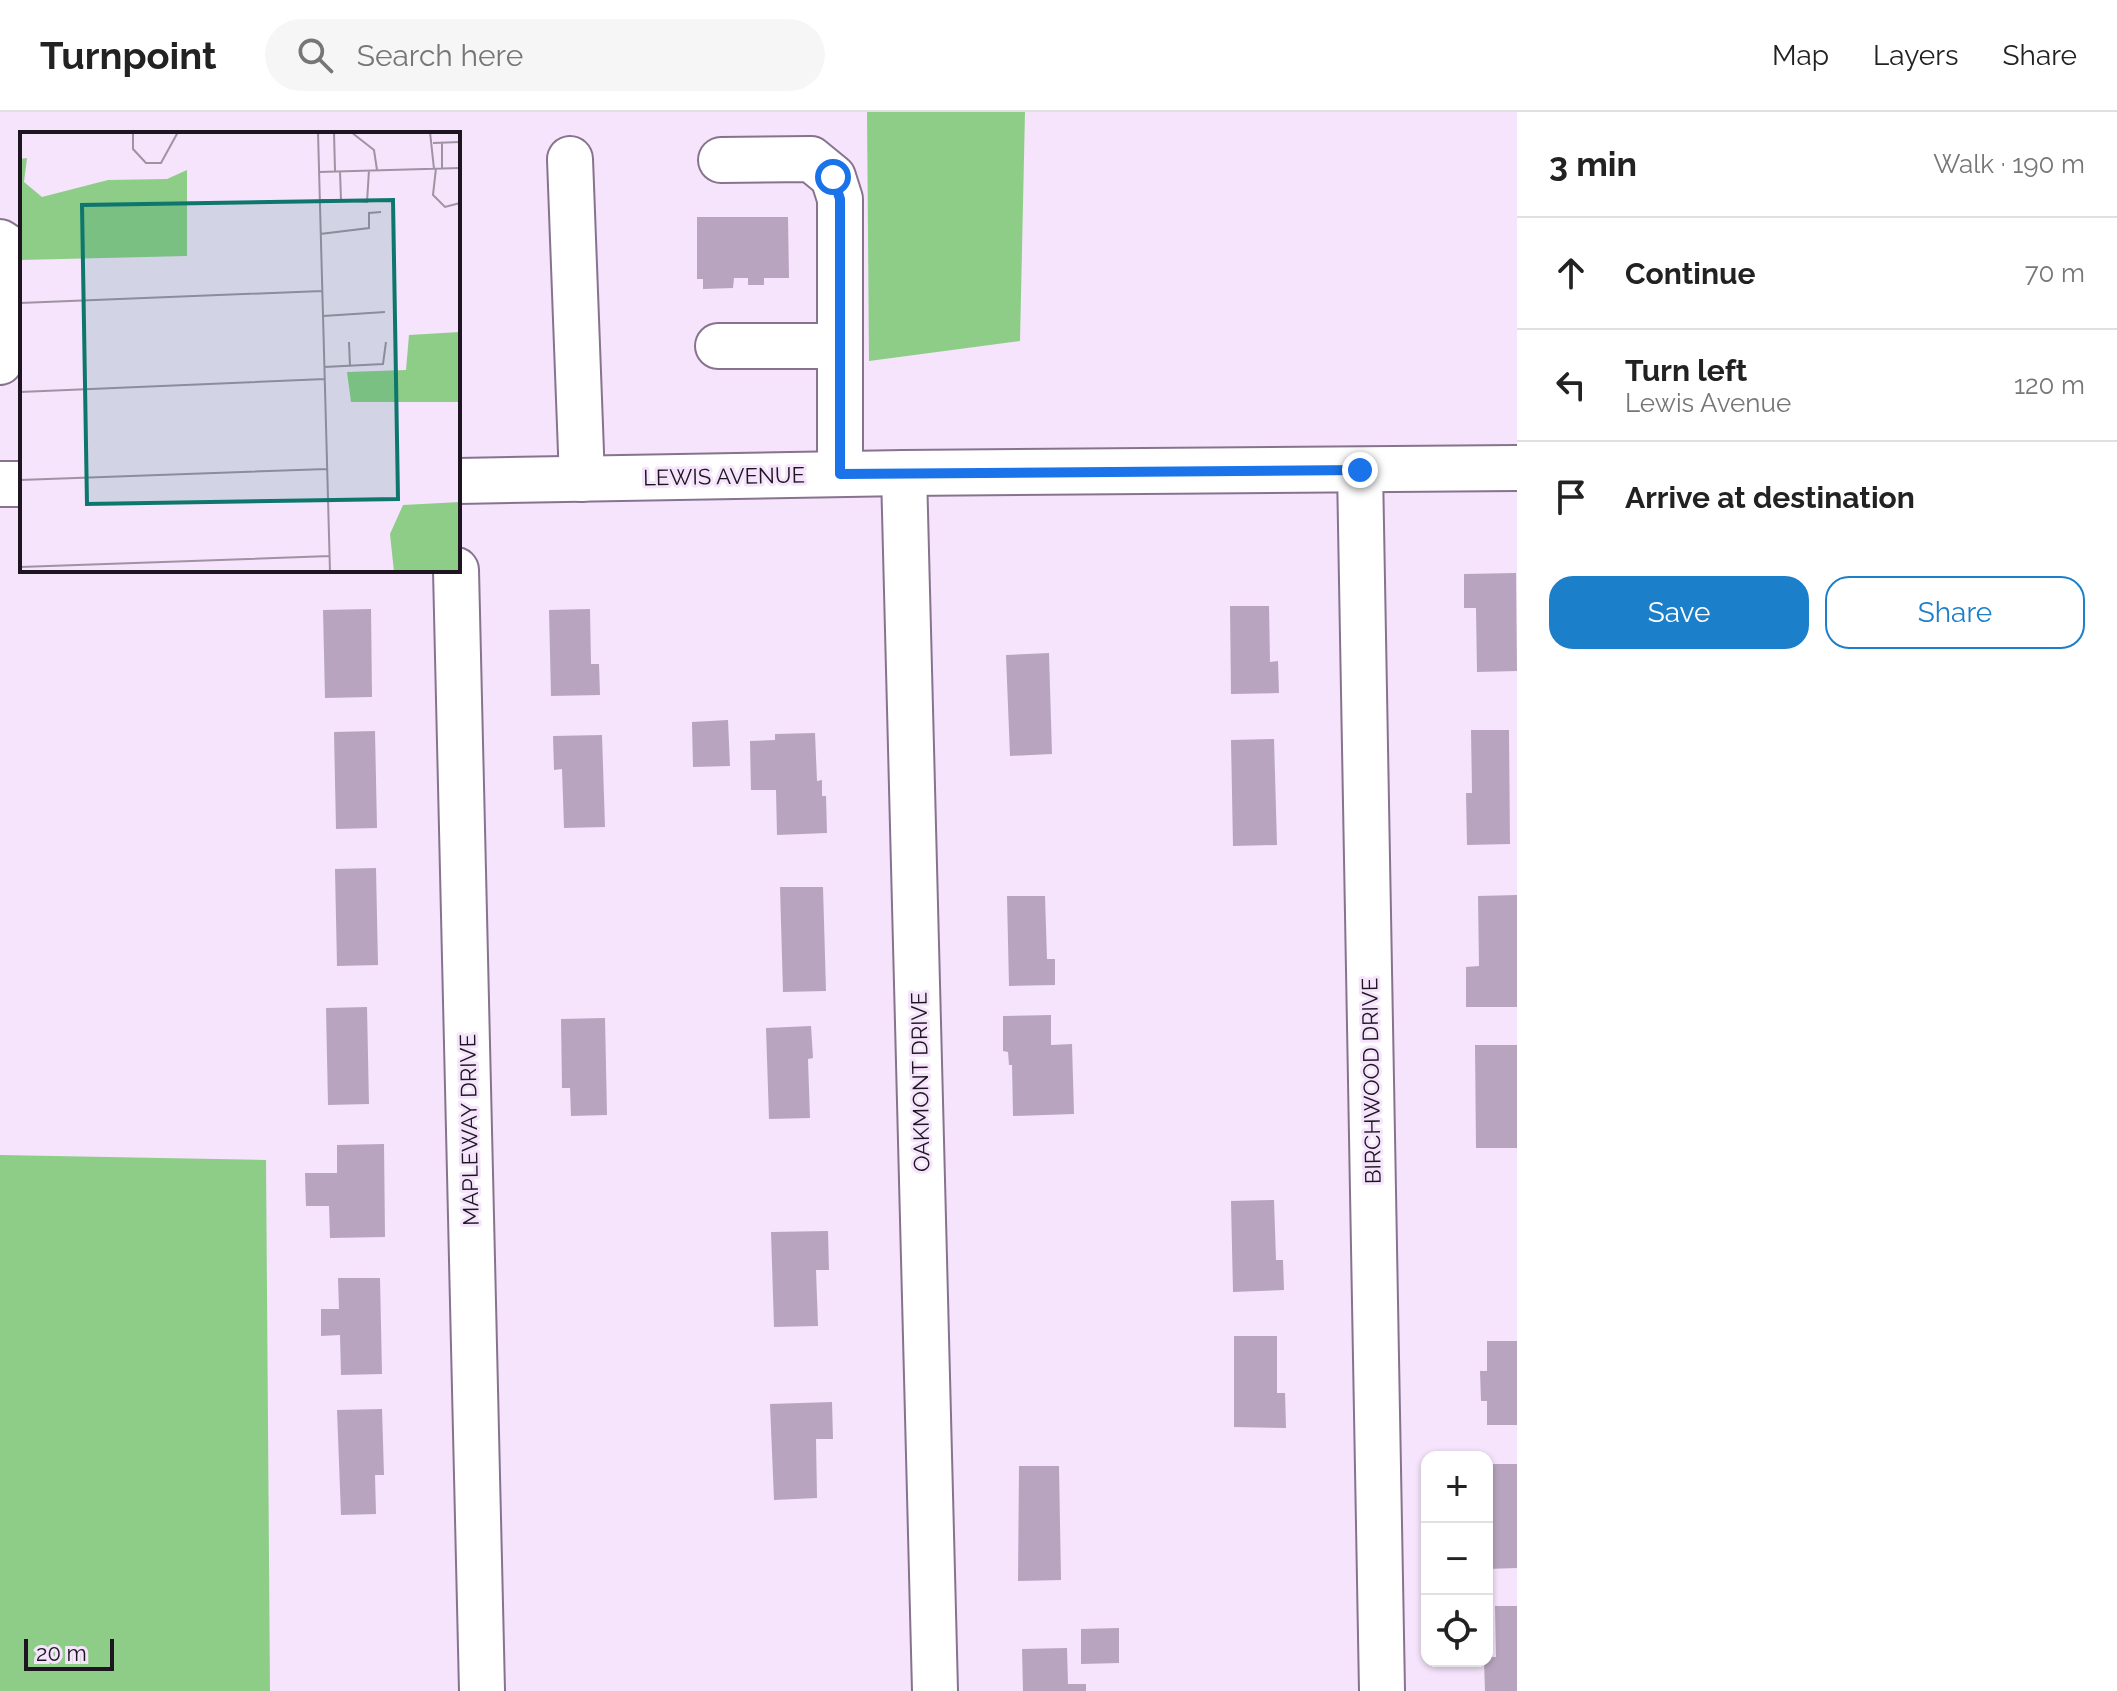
<!DOCTYPE html>
<html lang="en">
<head>
<meta charset="utf-8">
<style>
	body { margin:0; font-family:Raleway,sans-serif; background:#f6f6f6; color:#222 }
	.controls { position:absolute; right:24px; bottom:24px; display:grid; overflow:hidden; border-radius:16px; box-shadow:0 2px 6px #0004 }
	.controls button { width:72px; height:72px; display:grid; place-items:center; padding:0; border:0; border-bottom:2px solid #e0e0e0; background:#fff; color:#222; font:40px sans-serif }
	.scale { position:absolute; left:24px; bottom:20px; width:90px; box-sizing:border-box; padding-left:8px; border:4px solid #1d1620; border-top:0; font-size:22px; line-height:28px; white-space:nowrap; color:#1d1620; -webkit-text-stroke:6px #f5e4fb; paint-order:stroke }
	.stop { position:absolute; width:24px; height:24px; margin:-18px; border:6px solid #1a73e8; border-radius:50%; background:#fff }
	.stop.end { background:#1a73e8; border-color:#fff; box-shadow:0 2px 8px #0008 }
	.list { margin:0; padding:0; list-style:none }
	h2 { display:flex; justify-content:space-between; align-items:center; height:104px; margin:0; padding:0 32px; font-size:34px }
	h2 small { font-size:26px; font-weight:400; color:#767676 }
	.list li { display:grid; grid-template-columns:52px 1fr auto; gap:24px; align-items:center; box-sizing:border-box; height:112px; padding:0 32px; border-top:2px solid #e0e0e0 }
	.list b { display:block; font-size:30px; white-space:nowrap }
	.list p { margin:0; font-size:26px; white-space:nowrap; color:#767676 }
	.list em { font-size:26px; font-style:normal; color:#767676 }
	.actions { display:flex; gap:16px; padding:24px 32px }
	.actions a { flex:1; padding:18px 0; border:2px solid #1c7fca; border-radius:24px; text-align:center; font-size:28px; color:#1c7fca }
	.actions .main { background:#1c7fca; color:#fff }
	.icon { flex:none; width:44px; height:44px; fill:none; stroke:currentColor; stroke-width:2; stroke-linecap:round; stroke-linejoin:round }
	.map { position:relative; flex:none; width:1517px; height:1579px; overflow:hidden }
	header { display:flex; align-items:center; gap:48px; box-sizing:border-box; height:112px; padding:0 40px; background:#fff; border-bottom:2px solid #e0e0e0 }
	header strong { font-size:38px }
	nav { display:flex; gap:44px; margin-inline-start:auto; font-size:28px }
	.search { width:560px; height:72px; background:#f6f6f6; display:flex; align-items:center; gap:20px; box-sizing:border-box; padding:0 28px; border-radius:44px; color:#767676; font-size:30px }
	main { display:flex }
	aside { flex:1; background:#fff }
	.map>svg:first-child { display:block }
	.forest { fill:#8dcd88 }
	.building { fill:#b8a4bf }
	.lines { fill:none; stroke-linecap:round; stroke-linejoin:round }
	.minor-casing { stroke:#87738e; stroke-width:48 }
	.major-casing { stroke:#87738e; stroke-width:48 }
	.minor { stroke:#fff; stroke-width:44 }
	.major { stroke:#fff; stroke-width:44 }
	.route { stroke:#1a73e8; stroke-width:10 }
	.labels { text-anchor:middle; dominant-baseline:central; stroke-width:6; stroke-linejoin:round; paint-order:stroke }
	.street-label { font-size:22px; fill:#1d1620; stroke:#f5e4fb }
	.inset-road { fill:none; stroke:#9f92a3; stroke-width:2 }
	.view { fill:#0f766e; fill-opacity:0.15; stroke:#0f766e; stroke-width:4 }
	.inset-edge { fill:none; stroke:#1d1620; stroke-width:4 }
</style>
</head>
<body>
<header>
<strong>Turnpoint</strong>
<div class="search"><svg class="icon" aria-label="search" viewBox="0 0 24 24"><circle cx="10" cy="10" r="6"/><path d="M15 15l6 6"/></svg>Search here</div>
<nav><a>Map</a><a>Layers</a><a>Share</a></nav>
</header>
<main>
<div class="map">
<svg width="1517" height="1579" viewBox="0 0 1517 1579">
	<rect width="100%" height="100%" fill="#f5e4fb"/>
	<!-- forest -->
	<path class="forest" d="M867,0H1025L1020,229L869,249Z
		M0,1043L266,1048L270,1579H0Z"/>
	<!-- building -->
	<path class="building" d="M697,105H788L789,166H764V173H748V166H734L733,176L703,177V167H697Z
		M1516,461L1517,559L1477,560L1476,496H1464V462Z
		M1230,494H1269L1270,550L1278,549L1279,581L1231,582Z
		M371,497L372,585L325,586L323,498Z
		M590,497L591,552H599L600,583L551,584L549,498Z
		M1049,541L1052,642L1010,644L1006,543Z
		M728,608L730,654L693,655L692,610Z
		M1471,618H1509L1510,732L1467,733L1466,681H1472Z
		M375,619L377,716L336,717L334,620Z
		M815,621L817,669L822,668V684H826L827,721L777,723L776,678H751L750,629L775,628V622Z
		M602,623L605,715L564,716L562,657L554,658L553,624Z
		M1274,627L1277,733L1233,734L1231,628Z
		M376,756L378,853L337,854L335,757Z
		M780,775H823L826,879L783,880Z
		M1517,783V895H1466V855L1479,854L1478,784Z
		M1007,784H1045L1047,847H1055V873L1009,874Z
		M367,895L369,992L328,993L326,896Z
		M1051,903V933L1072,932L1074,1002L1013,1004L1012,953H1009L1008,940L1003,939V904Z
		M605,906L607,1003L571,1004L570,976H562L561,907Z
		M811,914L813,946L808,947L810,1006L769,1007L766,916Z
		M1475,933H1517V1036H1476Z
		M384,1032L385,1125L330,1126L329,1094H306L305,1061H337V1033Z
		M1274,1088L1276,1148H1283L1284,1178L1233,1180L1231,1089Z
		M828,1119L829,1158H816L818,1214L774,1215L771,1120Z
		M338,1166H380L382,1262L341,1263L340,1223L321,1224V1197H339Z
		M1234,1224H1277V1281H1285L1286,1316L1234,1315Z
		M1487,1229H1517V1313H1487V1289H1481L1480,1259H1487Z
		M832,1290L833,1327H816L817,1386L774,1388L770,1292Z
		M382,1297L384,1363H375L376,1402L341,1403L337,1298Z
		M1487,1352H1517V1456L1487,1457Z
		M1019,1354H1059L1061,1468L1018,1469Z
		M1495,1494H1517V1579H1485L1484,1549H1487V1545H1496Z
		M1119,1516V1551L1081,1552V1517Z
		M1067,1536L1068,1572H1086V1579H1023L1022,1537Z"/>
	<g class="lines">
		<!-- minor casing -->
		<g class="minor-casing">
			<path id="minor" d="M570,47L582,367
				M721,48L811,47L833,65L840,87V362
				M0,130L6,134L12,186L0,250
				M718,234H839
				M1360,358L1382,1579
				M904,361L935,1579
				M456,458L482,1579"/>
		</g>
		<!-- major casing -->
		<g class="major-casing">
			<path id="major" d="M458,369L904,361L1517,356
				M0,372H22"/>
		</g>
		<!-- minor -->
		<use href="#minor" class="minor"/>
		<!-- major -->
		<use href="#major" class="major"/>
	</g>
	<g class="lines">
		<!-- route -->
		<path class="route" d="M833,65L840,87V362L1360,358"/>
	</g>
	<g class="labels">
		<!-- street labels -->
		<g class="street-label">
			<text transform="translate(724 364) rotate(-1)">LEWIS AVENUE</text>
			<text transform="translate(1371 969) rotate(-91)">BIRCHWOOD DRIVE</text>
			<text transform="translate(920 970) rotate(-91)">OAKMONT DRIVE</text>
			<text transform="translate(469 1018) rotate(-91)">MAPLEWAY DRIVE</text>
		</g>
	</g>
	<!-- overview -->
	<g transform="translate(20 20)">
		<rect width="440" height="440" fill="#f5e4fb"/>
		<path d="M7,26L4,50L22,65L88,48L147,47L167,38V124L0,128V27ZM440,200V270H331L327,240L386,238L389,203ZM440,370V440H374L370,402L383,373Z" fill="#8dcd88"/>
		<path class="inset-road" d="M113,0V17L126,31H141L158,0M298,0L310,440M314,0L315,39M331,0L354,18L357,38M410,0L414,37M413,11L440,10M422,11V36M416,36L413,63L425,75L440,71M299,40L440,36M300,68H321L320,39M321,68L347,70L349,38M300,102L349,96V81L361,80M0,171L302,159M303,184L365,180M329,210L330,234M304,235L363,232L366,210M0,260L305,247M0,348L307,337M0,435L310,424"/>
		<path class="view" d="M373,68L378,367L67,372L62,73Z"/>
		<rect width="440" height="440" class="inset-edge"/>
	</g>
</svg>
<div class="controls">
<button>+</button>
<button>−</button>
<button><svg class="icon" aria-label="locate" viewBox="0 0 24 24"><circle cx="12" cy="12" r="6"/><path d="M12 2v4M12 18v4M2 12h4M18 12h4"/></svg></button>
</div>
<div class="scale">20 m</div>
<div class="stop" style="left:833px;top:65px"></div>
<div class="stop end" style="left:1360px;top:358px"></div>
</div>
<aside>
<h2>3 min<small>Walk · 190 m</small></h2>
<ul class="list">
<li><svg class="icon" aria-label="ahead" viewBox="0 0 24 24"><path d="M12 20V5M6 11l6-6 6 6"/></svg><div><b>Continue</b></div><em>70 m</em></li>
<li><svg class="icon" aria-label="left" viewBox="0 0 24 24"><path d="M17 20v-9H6M10 6l-5 5 5 5"/></svg><div><b>Turn left</b><p>Lewis Avenue</p></div><em>120 m</em></li>
<li><svg class="icon" aria-label="arrive" viewBox="0 0 24 24"><path d="M6 21V4h12l-3 4 3 4H6"/></svg><div><b>Arrive at destination</b></div></li>
</ul>
<div class="actions"><a class="main">Save</a><a>Share</a></div>
</aside>
</main>
</body>
</html>
